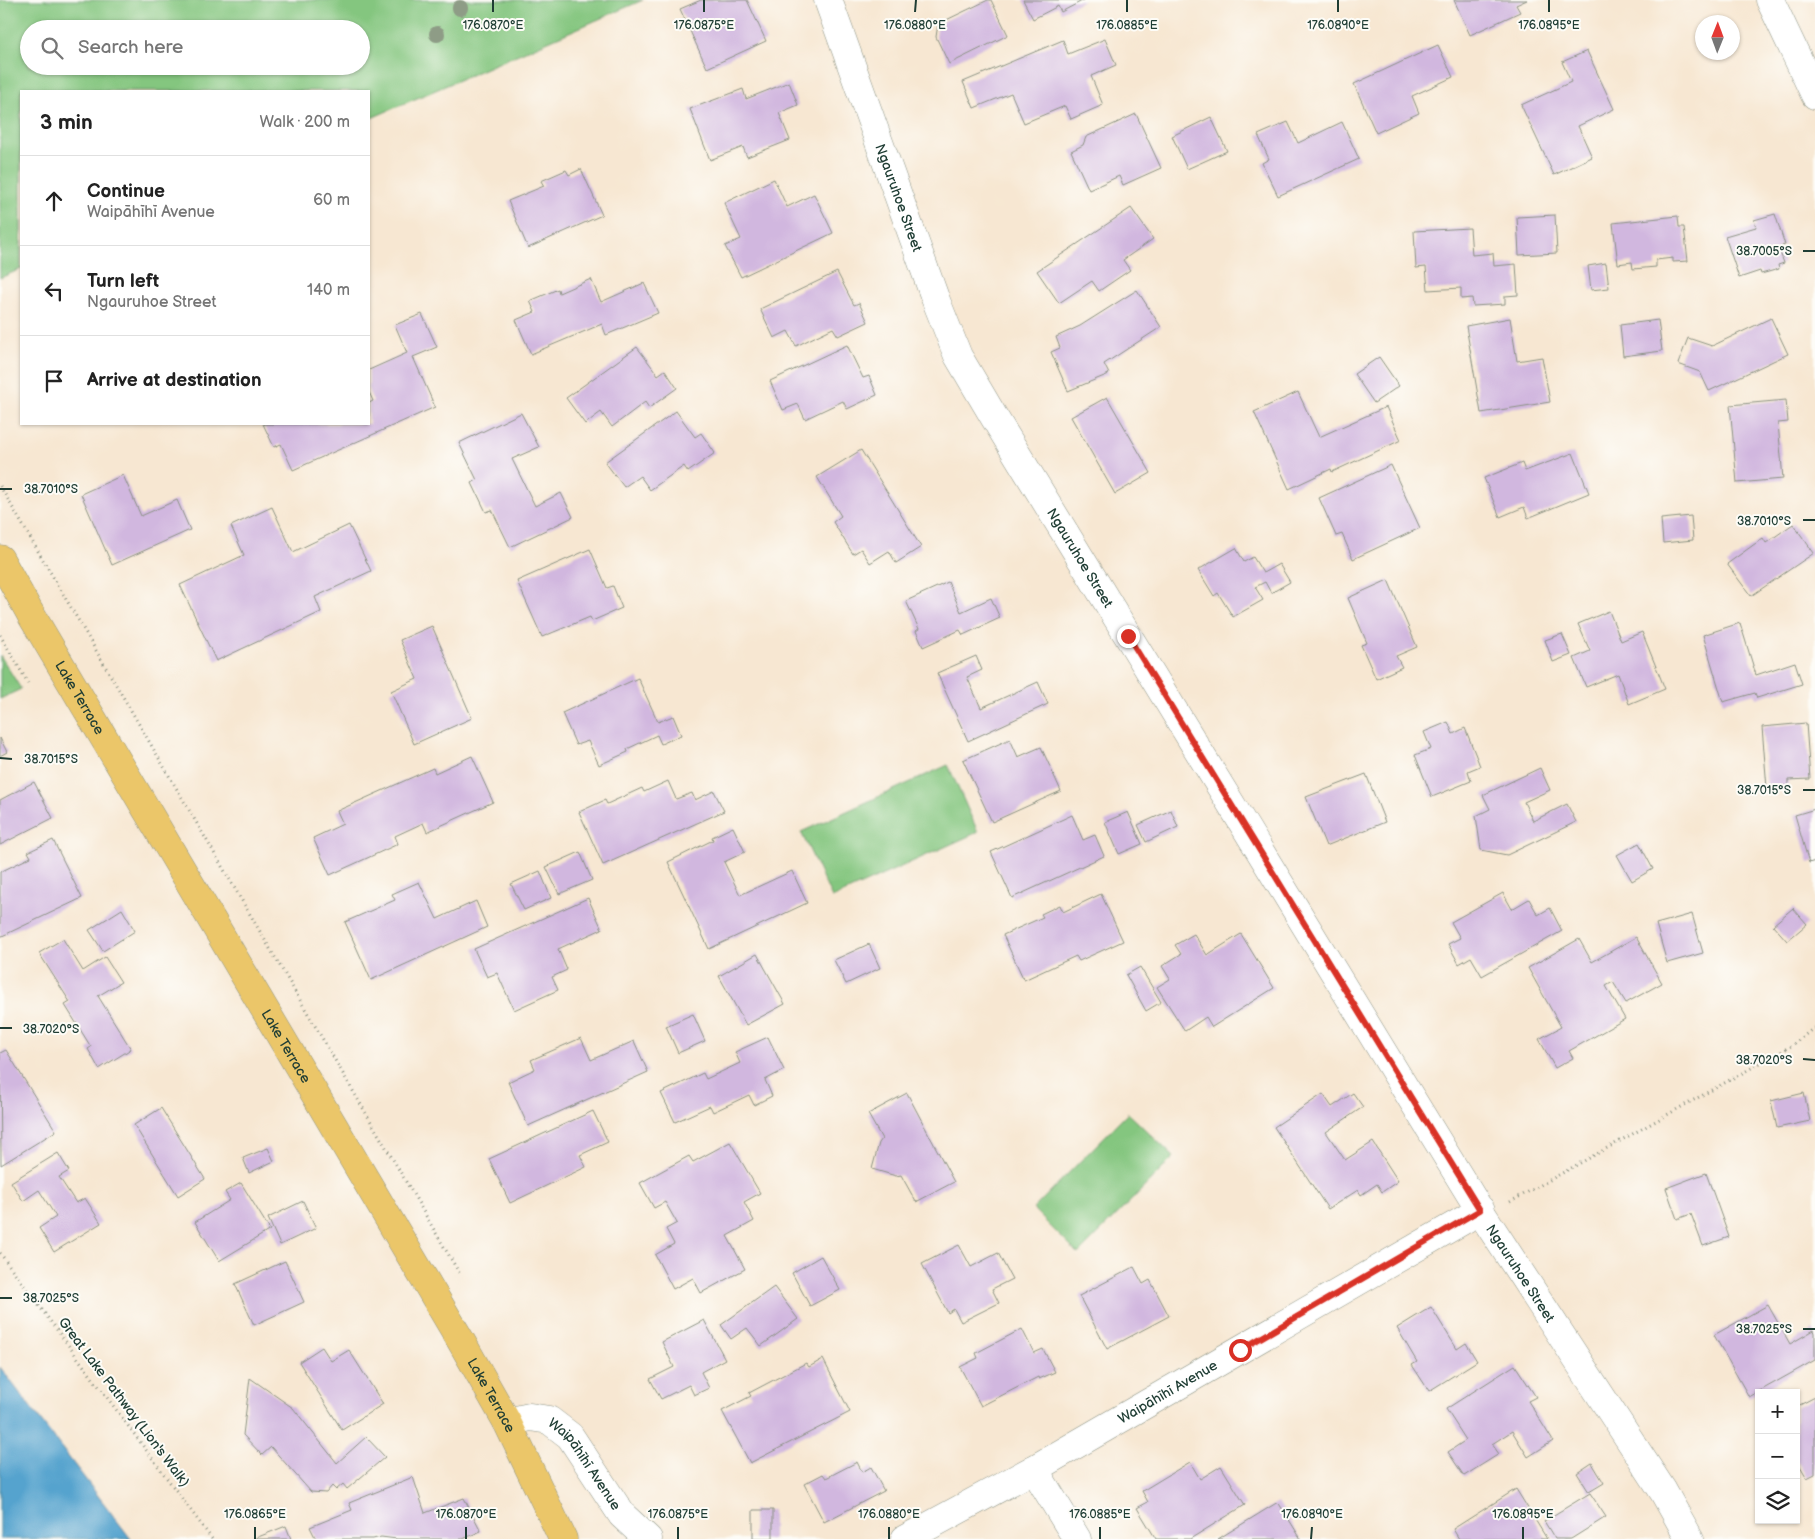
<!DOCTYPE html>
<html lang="en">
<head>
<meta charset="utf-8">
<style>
	body { margin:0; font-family:"Balsamiq Sans",sans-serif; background:#f6f6f6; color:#222 }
	.controls { position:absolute; right:15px; bottom:15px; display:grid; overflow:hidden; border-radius:0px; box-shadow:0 1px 4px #0004 }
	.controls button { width:45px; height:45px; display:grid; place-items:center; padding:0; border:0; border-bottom:1px solid #e0e0e0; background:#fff; color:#222; font:25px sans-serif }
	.compass { position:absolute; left:1695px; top:15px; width:45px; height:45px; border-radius:50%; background:#fff; box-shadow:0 1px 4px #0004; rotate:1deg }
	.stop { position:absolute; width:15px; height:15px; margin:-11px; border:4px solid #d93025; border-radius:50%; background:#fff }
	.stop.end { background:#d93025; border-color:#fff; box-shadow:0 1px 5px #0008 }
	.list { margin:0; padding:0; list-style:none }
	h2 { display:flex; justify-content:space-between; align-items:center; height:65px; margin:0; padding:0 20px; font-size:21px }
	h2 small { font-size:16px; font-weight:400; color:#767676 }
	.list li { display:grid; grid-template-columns:32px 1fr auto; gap:15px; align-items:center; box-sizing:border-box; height:90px; padding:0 20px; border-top:1px solid #e0e0e0 }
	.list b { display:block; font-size:19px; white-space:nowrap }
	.list p { margin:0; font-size:16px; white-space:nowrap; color:#767676 }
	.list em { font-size:16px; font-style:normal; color:#767676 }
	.icon { flex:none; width:28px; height:28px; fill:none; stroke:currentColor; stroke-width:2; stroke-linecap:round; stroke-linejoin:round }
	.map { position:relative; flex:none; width:1815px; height:1539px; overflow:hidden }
	.search { position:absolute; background:#fff; box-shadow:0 1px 4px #0004; left:20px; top:20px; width:350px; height:55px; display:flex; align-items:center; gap:12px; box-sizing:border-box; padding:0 18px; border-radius:28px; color:#767676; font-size:19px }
	.panel { position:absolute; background:#fff; box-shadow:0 1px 4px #0004; left:20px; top:90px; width:350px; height:335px; border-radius:0px }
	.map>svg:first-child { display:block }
	.green { fill:#84c67f; stroke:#52825a; fill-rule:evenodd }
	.water { fill:#54a3ce; stroke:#3a7081 }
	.building { fill:#d1b7df }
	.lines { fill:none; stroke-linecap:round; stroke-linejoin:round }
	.minor-casing { stroke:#8b9283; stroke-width:29 }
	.major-casing { stroke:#8b9283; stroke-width:29 }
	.path { stroke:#8b9283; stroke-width:3; stroke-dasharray:1 4; stroke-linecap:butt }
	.minor { stroke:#fff; stroke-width:28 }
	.major { stroke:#ebc669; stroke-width:28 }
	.tree { fill:#8e9c86 }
	.route { stroke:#d93025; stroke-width:6 }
	.ticks { fill:none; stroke:#1f3d34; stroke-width:2 }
	.labels { text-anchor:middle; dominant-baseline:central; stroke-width:4; stroke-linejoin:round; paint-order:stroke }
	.street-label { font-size:14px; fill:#1f3d34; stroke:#fdfcf7 }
	.ticks-label { font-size:12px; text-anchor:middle; fill:#1f3d34; stroke:#fdfcf7; stroke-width:4; stroke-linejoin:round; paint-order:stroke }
</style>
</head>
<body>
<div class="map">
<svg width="1815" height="1539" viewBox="0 0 1815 1539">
	<rect width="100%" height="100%" fill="#fdfcf7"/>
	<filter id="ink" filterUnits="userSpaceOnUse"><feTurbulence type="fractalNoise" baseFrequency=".02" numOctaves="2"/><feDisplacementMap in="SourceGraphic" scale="10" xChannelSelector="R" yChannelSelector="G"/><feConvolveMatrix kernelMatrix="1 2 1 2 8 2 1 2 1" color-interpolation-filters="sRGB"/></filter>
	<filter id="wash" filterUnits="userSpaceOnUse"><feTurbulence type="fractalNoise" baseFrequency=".0096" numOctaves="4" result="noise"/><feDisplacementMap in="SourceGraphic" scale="20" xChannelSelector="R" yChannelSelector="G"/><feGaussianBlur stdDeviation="1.12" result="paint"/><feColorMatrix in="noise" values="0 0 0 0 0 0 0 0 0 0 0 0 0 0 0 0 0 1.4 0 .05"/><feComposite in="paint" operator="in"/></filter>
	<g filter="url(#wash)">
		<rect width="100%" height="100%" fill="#f7e7d2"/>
		<!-- green -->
		<path class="green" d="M0,0H643L369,119V91H21V269L0,278ZM29,29H361V66H29Z
			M0,655L21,689L0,699Z
			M948,765L978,832L832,898L801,832Z
			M1128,1113L1174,1157L1078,1254L1033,1209Z"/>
		<!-- water -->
		<path class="water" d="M0,1367L131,1539H0Z"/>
		<g id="blocks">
			<!-- building -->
			<path class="building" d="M701,0H747L766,41L707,68L680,9Z
				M988,0H991L1008,35L949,64L936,37L938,24Z
				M1023,0H1084L1061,12L1058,6L1033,19Z
				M1454,0H1527L1516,5L1520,12L1470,35Z
				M1105,39L1116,65L1091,76L1103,105L1071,119L1065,106L1024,123L1011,93L974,108L963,82L1063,40L1068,54Z
				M1438,45L1453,77L1412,96L1419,113L1376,133L1354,84Z
				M1587,51L1614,109L1578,126L1592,157L1554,175L1521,105L1571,82L1562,62Z
				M789,82L798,105L779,113L790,140L747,157L743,147L710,160L690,109L743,89L746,99Z
				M1136,114L1161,168L1123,185L1119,176L1089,190L1071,151L1083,145L1086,137Z
				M1211,117L1227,151L1187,169L1172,136Z
				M1288,122L1298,143L1342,122L1359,159L1278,196L1262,163L1269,159L1258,135Z
				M581,169L602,215L528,248L508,201L544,186L541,181L566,170L569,175Z
				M774,179L787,207L814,194L833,233L741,277L725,246L741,239L724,203Z
				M1131,208L1153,239L1123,260L1130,270L1099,291L1092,281L1059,303L1037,271Z
				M1775,214L1785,245L1778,247L1784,263L1778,265L1779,269L1761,274L1760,271L1739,278L1725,236L1756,227L1754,220Z
				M1555,215L1557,253L1519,255L1517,217Z
				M1678,216L1679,227H1684L1688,261L1673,262V258L1656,260V267L1633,269L1632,262L1618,264L1613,223Z
				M1470,228L1472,255L1493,253L1494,266L1516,264L1518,295L1505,296V304L1473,306L1472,298L1461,299V288L1428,290L1426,267L1416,268L1414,231Z
				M1606,263L1609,288L1591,290L1588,266Z
				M837,272L854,305L859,303L868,322L838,336L833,328L796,346L788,331L774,338L760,309Z
				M591,279L601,302L644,283L658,313L606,335L602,324L531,354L516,320L535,312L530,301L558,289L559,293Z
				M1137,290L1161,327L1104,364L1109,374L1068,391L1051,352L1060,348L1056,337L1080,326Z
				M422,314L437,347L413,357L435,407L293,470L281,444L274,447L263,424H369V403L373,401L369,392V370L407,353L395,325Z
				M1510,318L1517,361L1542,357L1550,402L1481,413L1466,326Z
				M1771,318L1788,354L1709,391L1700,372L1678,364L1688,338L1712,346Z
				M1658,320L1662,351L1623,356L1620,325Z
				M847,345L863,378L869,376L877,395L847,409L843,401L805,419L798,404L783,410L770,381Z
				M637,347L658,375L665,370L677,388L649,408L645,402L612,427L601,412L585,424L566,398Z
				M1379,357L1399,386L1374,403L1354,374Z
				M1298,392L1319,437L1386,407L1401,440L1332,472L1331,469L1289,489L1254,412Z
				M1107,397L1151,473L1115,494L1071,417Z
				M1786,400L1788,422L1778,423L1783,479L1737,483L1730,405Z
				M676,411L695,437L701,433L715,453L688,472L684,466L650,490L640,476L624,487L605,462Z
				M521,413L539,447L512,459L535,506L561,493L573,517L510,547L492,510L486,512L472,483L477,480L459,443Z
				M861,450L921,547L896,563L889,551L870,563L861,549L853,554L833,522L841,516L817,477Z
				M1573,453L1589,493L1528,518L1524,507L1500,517L1484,478L1522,463L1525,471Z
				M1391,465L1420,528L1353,559L1342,534L1336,536L1319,498Z
				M123,475L141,516L177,500L190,530L112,565L81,494Z
				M272,507L293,552L349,525L371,571L315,597L321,612L216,661L180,585L244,555L231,526Z
				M1691,516L1693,540L1663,543L1661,519Z
				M1793,524L1814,553L1751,596L1727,564L1763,538L1766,543Z
				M1236,548L1244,562L1253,557L1263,573L1279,564L1290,582L1271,593L1265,582L1255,587L1263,600L1233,617L1218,593L1214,596L1198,570Z
				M590,549L607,588L613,586L622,608L592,621L590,617L542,637L517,581Z
				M1388,580L1417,647L1396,656L1402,667L1376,679L1361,645L1367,643L1348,598Z
				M948,582L961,612L991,598L1000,618L963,635L960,630L923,647L916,631L919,629L906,601Z
				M1609,611L1621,641L1642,632L1665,689L1629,704L1618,674L1586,687L1574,658L1590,651L1578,624Z
				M1740,623L1756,675L1795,662L1802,684L1757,698L1755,693L1723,702L1703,635Z
				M432,626L472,718L414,744L391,691L417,679L400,640Z
				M1562,634L1571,655L1553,662L1545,640Z
				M976,656L982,670L967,677L981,708L1038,682L1048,704L968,741L937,673Z
				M638,678L658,722L673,716L681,735L661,744L657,735L627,749L628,752L599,765L588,741L576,745L562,713Z
				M1448,722L1453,734L1465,728L1480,766L1468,771L1471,781L1432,797L1415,755L1431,749L1424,732Z
				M1806,723L1810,779L1788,780V786L1767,788L1762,727Z
				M0,738L7,752L0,756Z
				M1010,739L1018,757L1041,747L1061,791L992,822L963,760Z
				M472,756L493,802L427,832L423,823L395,836L398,844L330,875L313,838L343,824L337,811L433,768L435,773Z
				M1540,768L1550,790L1524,802L1533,821L1567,804L1576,822L1507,855L1481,850L1476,816L1490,809L1483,795Z
				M1366,774L1385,822L1326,846L1306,797Z
				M668,781L676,799L692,793L695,800L714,791L724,811L603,865L579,812L605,800L607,804L642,788L644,792Z
				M34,782L53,818L0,845V800Z
				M1815,809V861L1809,863L1795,815Z
				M1171,810L1178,827L1146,842L1138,825Z
				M1128,812L1142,844L1119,854L1105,822Z
				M1072,815L1083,840L1095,835L1104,856L1012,898L991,852Z
				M733,827L745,852L724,862L740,895L792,871L807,903L709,949L668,862L713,840L712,837Z
				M53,840L82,898L0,937V872L31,857L28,852Z
				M1639,843L1653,869L1632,881L1617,855Z
				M580,852L592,880L559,894L546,867Z
				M540,871L551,898L524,910L511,884Z
				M419,882L437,919L476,901L487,927L371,980L345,922L395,900L392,894Z
				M1503,893L1512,909L1529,899L1538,915L1550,908L1562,931L1482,976L1471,957L1459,964L1448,944L1460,938L1451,922Z
				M1101,894L1123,941L1079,961L1076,956L1024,980L1003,935L1043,917L1041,914L1060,905L1063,912Z
				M588,898L602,929L558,949L567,970L552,977L558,990L514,1010L497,973L487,977L474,949Z
				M1793,908L1807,924L1787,941L1773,925Z
				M122,909L135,931L103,951L89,930Z
				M1692,914L1703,953L1667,963L1656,924Z
				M1194,934L1207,955L1241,934L1274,988L1212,1027L1206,1017L1185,1031L1157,987L1170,979L1162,966L1181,954L1175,945Z
				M1636,937L1662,983L1626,1003L1613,982L1606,986L1625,1019L1569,1051L1573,1058L1555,1068L1539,1039L1561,1027L1528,968L1579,939L1592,962Z
				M63,939L83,971L105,957L121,982L98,996L131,1049L99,1069L88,1049L91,1047L65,1005L70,1002L39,953Z
				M869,944L880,968L846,984L834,960Z
				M757,954L785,1004L746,1025L719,976Z
				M1140,967L1161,1002L1146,1011L1126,975Z
				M693,1014L705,1041L678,1053L666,1026Z
				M768,1037L784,1070L765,1080L772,1096L754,1105L749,1095L713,1112L710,1106L675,1122L661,1093L703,1073L706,1079L740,1063L735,1052Z
				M581,1038L591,1060L634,1041L648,1072L528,1126L508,1082L535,1069L531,1060Z
				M6,1050L56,1131L1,1165L0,1053Z
				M907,1093L954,1182L916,1202L901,1175L896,1176L872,1169L879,1143L882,1139L868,1114Z
				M1353,1093L1363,1107L1326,1132L1345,1160L1373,1142L1398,1181L1382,1192L1377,1184L1361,1195L1358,1190L1328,1209L1274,1127L1323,1094L1332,1107Z
				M1804,1093L1810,1121L1777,1128L1771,1101Z
				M161,1108L205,1179L178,1196L134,1125Z
				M593,1111L608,1142L580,1155L586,1167L510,1203L489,1159Z
				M730,1142L760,1193L744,1202L754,1221L727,1236L745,1269L701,1293L693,1278L673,1289L655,1255L674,1244L666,1229L677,1223L665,1202L654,1208L640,1183L689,1156L693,1162Z
				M268,1148L274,1161L249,1173L243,1158Z
				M58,1153L69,1171L59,1177L76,1203L85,1198L101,1223L54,1252L39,1228L56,1217L39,1190L23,1201L11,1182Z
				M1706,1173L1729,1237L1703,1246L1691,1214L1677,1219L1666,1188Z
				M241,1183L270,1230L219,1261L195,1222L230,1200L225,1192Z
				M303,1201L316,1228L280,1245L268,1218Z
				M959,1245L971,1267L998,1253L1012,1279L992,1289L999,1303L961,1322L954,1309L948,1313L922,1264Z
				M821,1256L840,1290L810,1306L792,1273Z
				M285,1261L304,1302L254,1325L235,1284Z
				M1134,1267L1143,1284L1150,1280L1169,1316L1107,1349L1079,1296Z
				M774,1287L798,1319L761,1346L747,1328L731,1339L721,1325Z
				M1768,1305L1790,1344L1814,1330L1815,1333V1360L1749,1397L1714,1335Z
				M1431,1307L1457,1349L1466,1343L1477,1361L1429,1391L1412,1365L1417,1362L1397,1328Z
				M704,1320L725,1359L701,1372L709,1388L694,1395L689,1385L661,1399L650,1379L674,1367L662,1342Z
				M1022,1329L1034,1353L1043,1349L1055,1372L1039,1379L1038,1377L981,1406L960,1367L978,1358L976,1353Z
				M322,1347L331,1361L349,1350L383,1404L342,1430L299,1362Z
				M823,1359L850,1412L750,1463L722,1411L751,1396L749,1393L806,1363L809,1367Z
				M1515,1365L1536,1397L1528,1401L1553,1441L1528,1457L1512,1431L1492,1444L1499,1454L1464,1476L1448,1452L1466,1440L1446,1409Z
				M250,1378L293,1408L337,1463L366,1437L385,1457L347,1489L343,1484L336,1490L332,1486L326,1493L311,1492L271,1447L262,1455L243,1435Z
				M1815,1397V1474L1807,1478L1796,1459V1407Z
				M857,1462L862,1472L871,1467L884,1491L824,1522L804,1484L823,1474L826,1478Z
				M1190,1462L1200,1479L1221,1466L1245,1505L1190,1539H1156L1137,1508L1148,1502L1142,1491Z
				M1592,1463L1604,1483L1589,1492L1577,1473Z
				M413,1477L425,1513L464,1498L481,1531L463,1539H397L381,1537L373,1539H316L310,1527L352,1510L349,1503Z
				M1516,1489L1547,1539H1459L1453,1529Z
				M1590,1493L1606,1517L1571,1539H1555L1544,1521Z
				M1278,1502L1301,1539H1218Z
				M753,1510H773V1539H753Z
				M286,1526L291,1539H253Z"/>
		</g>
	</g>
	<g filter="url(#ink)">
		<use href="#blocks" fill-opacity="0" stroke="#8b9283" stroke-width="1"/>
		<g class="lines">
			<!-- minor casing -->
			<g class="minor-casing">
				<g id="minor">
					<path id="s1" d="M828,0L935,298L958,356L994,417L1484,1217L1663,1491L1690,1539"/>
					<path d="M1770,0L1815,95"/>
					<path id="s2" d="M507,1422L530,1417L549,1420L570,1436L622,1515L648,1539"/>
					<path d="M1034,1469L1077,1539"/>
					<path id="s3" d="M905,1539L1034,1469L1481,1210"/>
				</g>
			</g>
			<!-- major casing -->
			<g class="major-casing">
				<g id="major">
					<path id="s4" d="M0,559L30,613L461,1341L507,1422L563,1539"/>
				</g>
			</g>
			<!-- path -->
			<path class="path" d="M0,486L461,1276
				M0,635L28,683
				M1510,1202L1791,1046L1815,1027
				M0,1253L212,1539"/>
			<!-- minor -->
			<use href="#minor" class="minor"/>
			<!-- major -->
			<use href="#major" class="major"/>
		</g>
		<!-- trees -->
		<g class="tree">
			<circle cx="460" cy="8" r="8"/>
			<circle cx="437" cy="34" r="8"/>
		</g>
	</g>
	<g class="lines" filter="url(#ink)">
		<!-- route -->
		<path class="route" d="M1128,636L1480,1210L1240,1350"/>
	</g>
	<!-- ticks -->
	<path class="ticks" d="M493,12V0M704,12V0M915,12L916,0M1127,12V0M1338,12V0M1549,12V0M1803,251H1815M0,489H12M1803,520H1815M0,758L12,759M1803,790H1815M0,1028H12M1803,1059L1815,1060M0,1298H12M1803,1329H1815M255,1539V1527M466,1539V1527M678,1539V1527M889,1539V1527M1100,1539V1527M1311,1539L1312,1527M1523,1539V1527"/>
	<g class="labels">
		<!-- street labels -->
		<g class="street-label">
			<text stroke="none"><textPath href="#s1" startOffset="210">Ngauruhoe Street</textPath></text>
			<text stroke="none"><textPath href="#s1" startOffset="615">Ngauruhoe Street</textPath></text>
			<text stroke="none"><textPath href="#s4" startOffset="160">Lake Terrace</textPath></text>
			<text stroke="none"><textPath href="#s4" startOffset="565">Lake Terrace</textPath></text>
			<text stroke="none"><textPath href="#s1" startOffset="1455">Ngauruhoe Street</textPath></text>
			<text stroke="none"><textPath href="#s3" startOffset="301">Waipāhīhī Avenue</textPath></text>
			<text stroke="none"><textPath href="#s4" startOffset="970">Lake Terrace</textPath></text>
			<text transform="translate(124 1402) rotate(53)">Great Lake Pathway (Lion's Walk)</text>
			<text stroke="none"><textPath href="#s2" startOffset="100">Waipāhīhī Avenue</textPath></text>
		</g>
	</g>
	<g class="ticks-label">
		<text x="493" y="29">176.0870°E</text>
		<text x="704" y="29">176.0875°E</text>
		<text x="915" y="29">176.0880°E</text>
		<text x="1127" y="29">176.0885°E</text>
		<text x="1338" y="29">176.0890°E</text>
		<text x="1549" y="29">176.0895°E</text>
		<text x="1764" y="255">38.7005°S</text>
		<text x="51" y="493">38.7010°S</text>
		<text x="1764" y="525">38.7010°S</text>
		<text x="51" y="763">38.7015°S</text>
		<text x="1764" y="794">38.7015°S</text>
		<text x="51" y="1033">38.7020°S</text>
		<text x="1764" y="1064">38.7020°S</text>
		<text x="51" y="1302">38.7025°S</text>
		<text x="1764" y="1333">38.7025°S</text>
		<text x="255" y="1518">176.0865°E</text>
		<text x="466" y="1518">176.0870°E</text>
		<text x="678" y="1518">176.0875°E</text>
		<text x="889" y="1518">176.0880°E</text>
		<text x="1100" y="1518">176.0885°E</text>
		<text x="1312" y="1518">176.0890°E</text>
		<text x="1523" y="1518">176.0895°E</text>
	</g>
</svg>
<div class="controls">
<button>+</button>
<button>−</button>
<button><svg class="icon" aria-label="layers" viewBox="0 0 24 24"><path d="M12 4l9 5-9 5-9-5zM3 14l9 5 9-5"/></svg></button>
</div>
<svg class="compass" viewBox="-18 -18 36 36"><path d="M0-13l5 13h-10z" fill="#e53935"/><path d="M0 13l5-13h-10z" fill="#767676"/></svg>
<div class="stop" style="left:1240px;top:1350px"></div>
<div class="stop end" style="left:1128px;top:636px"></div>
<div class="search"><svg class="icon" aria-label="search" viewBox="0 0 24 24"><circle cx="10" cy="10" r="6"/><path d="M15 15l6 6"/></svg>Search here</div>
<section class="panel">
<h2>3 min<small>Walk · 200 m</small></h2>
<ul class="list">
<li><svg class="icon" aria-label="ahead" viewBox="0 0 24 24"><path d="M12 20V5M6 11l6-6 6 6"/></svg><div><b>Continue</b><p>Waipāhīhī Avenue</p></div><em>60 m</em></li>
<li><svg class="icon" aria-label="left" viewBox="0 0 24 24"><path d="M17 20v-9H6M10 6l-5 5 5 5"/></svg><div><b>Turn left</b><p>Ngauruhoe Street</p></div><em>140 m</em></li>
<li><svg class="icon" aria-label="arrive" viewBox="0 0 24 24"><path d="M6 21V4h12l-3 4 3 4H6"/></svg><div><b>Arrive at destination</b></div></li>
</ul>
</section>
</div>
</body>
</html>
